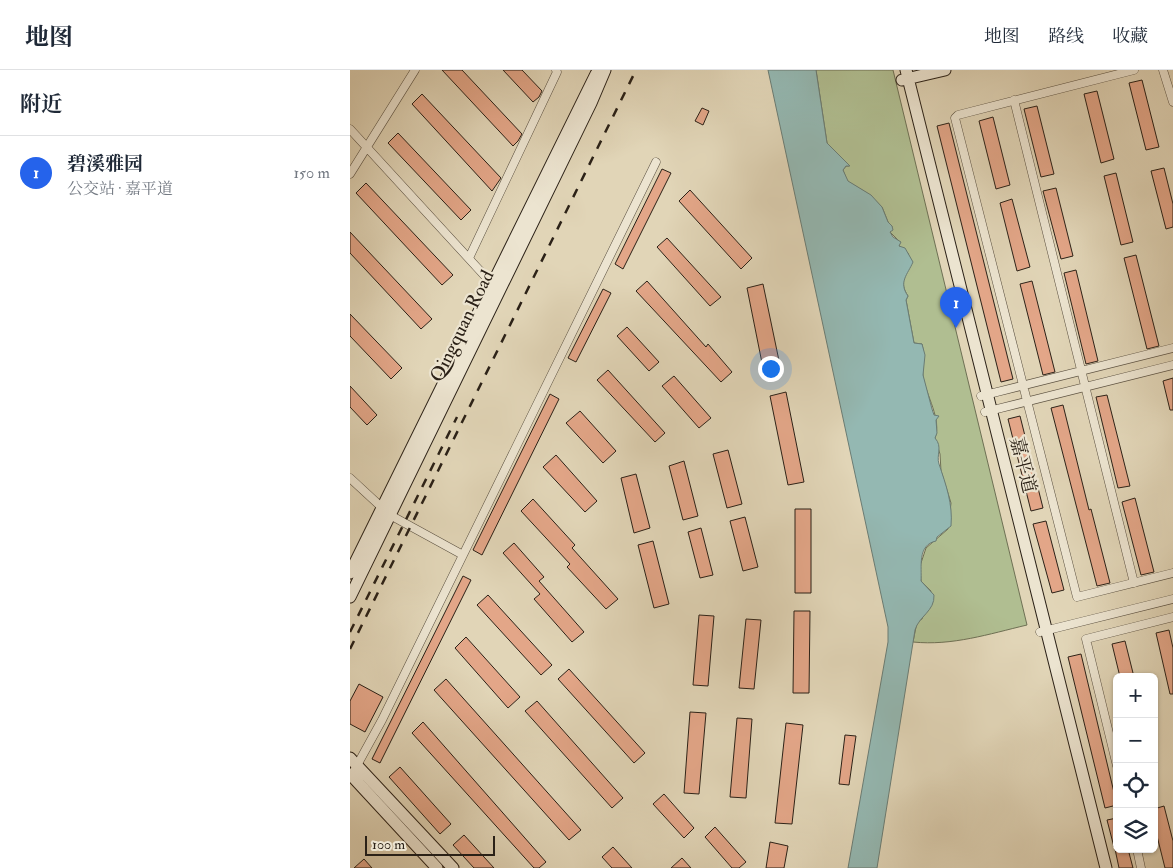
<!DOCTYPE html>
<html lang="zh">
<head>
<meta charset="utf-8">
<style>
	body { margin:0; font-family:"IM FELL Double Pica","Noto Serif SC",serif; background:#f6f6f7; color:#1f2937 }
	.controls { position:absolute; right:15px; bottom:15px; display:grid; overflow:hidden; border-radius:8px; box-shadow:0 1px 4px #0004 }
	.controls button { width:45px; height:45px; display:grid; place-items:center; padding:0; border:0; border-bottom:1px solid #e0e1e3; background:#fff; color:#1f2937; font:25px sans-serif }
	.scale { position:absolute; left:15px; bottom:12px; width:130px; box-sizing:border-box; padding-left:5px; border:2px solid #2b2117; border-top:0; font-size:14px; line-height:18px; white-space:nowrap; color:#2b2117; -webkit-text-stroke:4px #ece4d0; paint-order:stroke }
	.you { position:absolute; left:420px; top:298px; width:18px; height:18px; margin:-12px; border:4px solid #fff; border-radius:50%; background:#1a73e8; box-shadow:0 0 0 8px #1a73e833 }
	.badge { display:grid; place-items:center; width:32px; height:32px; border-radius:50%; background:#2563eb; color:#fff; font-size:16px; font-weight:700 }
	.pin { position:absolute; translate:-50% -41px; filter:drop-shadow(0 1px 2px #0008) }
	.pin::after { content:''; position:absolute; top:26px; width:18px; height:15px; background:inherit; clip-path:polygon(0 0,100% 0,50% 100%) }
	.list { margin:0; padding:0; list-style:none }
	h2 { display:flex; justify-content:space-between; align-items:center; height:65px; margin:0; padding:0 20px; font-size:21px }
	h2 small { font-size:16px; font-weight:400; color:#747a83 }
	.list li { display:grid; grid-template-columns:32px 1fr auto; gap:15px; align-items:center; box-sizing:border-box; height:75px; padding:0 20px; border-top:1px solid #e0e1e3 }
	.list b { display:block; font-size:19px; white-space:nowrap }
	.list p { margin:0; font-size:16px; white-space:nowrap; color:#747a83 }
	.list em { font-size:16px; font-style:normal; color:#747a83 }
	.icon { flex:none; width:28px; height:28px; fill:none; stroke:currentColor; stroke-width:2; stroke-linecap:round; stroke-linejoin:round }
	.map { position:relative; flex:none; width:823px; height:798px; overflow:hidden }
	header { display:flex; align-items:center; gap:30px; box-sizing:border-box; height:70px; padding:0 25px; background:#fff; border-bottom:1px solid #e0e1e3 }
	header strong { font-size:24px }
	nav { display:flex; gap:28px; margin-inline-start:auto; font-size:18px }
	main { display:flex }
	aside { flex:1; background:#fff }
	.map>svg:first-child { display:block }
	.green { fill:#b0be91; stroke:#6e7054 }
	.water { fill:#94b8b2; stroke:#6a7c74 }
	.building { fill:#e3a688; stroke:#2b2117 }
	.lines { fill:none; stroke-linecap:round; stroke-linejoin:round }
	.street-casing { stroke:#584e3f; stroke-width:9 }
	.secondary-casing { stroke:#2b2117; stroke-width:13 }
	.street { stroke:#ece4d0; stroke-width:8 }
	.secondary { stroke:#ece4d0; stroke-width:11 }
	.rail { stroke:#2b2117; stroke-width:2.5; stroke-dasharray:9 9; stroke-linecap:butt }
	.labels { text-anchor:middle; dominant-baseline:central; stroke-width:4.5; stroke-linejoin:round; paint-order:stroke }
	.street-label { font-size:19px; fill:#2b2117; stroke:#ece4d0 }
</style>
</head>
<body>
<header>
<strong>地图</strong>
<nav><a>地图</a><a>路线</a><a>收藏</a></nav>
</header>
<main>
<aside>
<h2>附近<small></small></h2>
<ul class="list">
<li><span class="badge">1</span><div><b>碧溪雅园</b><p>公交站 · 嘉平道</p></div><em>150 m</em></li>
</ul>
</aside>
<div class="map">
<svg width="823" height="798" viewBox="0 0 823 798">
	<rect width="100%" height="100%" fill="#e1d5b7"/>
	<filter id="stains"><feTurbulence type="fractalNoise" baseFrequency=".004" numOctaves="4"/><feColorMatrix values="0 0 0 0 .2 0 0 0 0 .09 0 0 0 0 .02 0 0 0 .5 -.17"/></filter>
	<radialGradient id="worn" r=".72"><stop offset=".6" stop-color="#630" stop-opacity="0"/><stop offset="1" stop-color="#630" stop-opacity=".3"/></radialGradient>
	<!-- green -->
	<path class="green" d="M466,0H543L677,555C639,564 602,576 563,572L567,552L572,549L581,521L571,511L570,496L576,478L598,459L601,433L591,401L590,384L585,368C592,349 576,326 573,306C572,295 575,286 572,274L564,273L556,230L558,226C549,213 555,205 561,192L558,183L549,176V171L540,162L542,156L538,152L532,137L517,123L497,111L493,100L496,96H499L477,73Z"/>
	<!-- water -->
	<path class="water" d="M418,0H466L477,73L500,96H496L493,100L498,111L521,125L532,137L538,152L542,156L543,160L540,162L543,167L551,172L549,176L555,178L563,192C558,204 548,212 558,226L556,230L564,273L572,274L575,285L573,305L582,339L584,345L589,346L586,350L587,363L585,368C593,377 586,385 589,394C596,415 603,434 601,456L587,467L586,471C567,475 572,497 571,511L584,525C585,541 569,546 565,560L527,798H498L538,572V557Z"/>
	<!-- building -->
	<path class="building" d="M92,0H112L172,64L168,71L163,76Z
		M153,0H172L192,21L189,27L183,32Z
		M792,10L809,77L796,80L779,13Z
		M747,21L764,89L751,93L734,24Z
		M72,24L151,108L142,121L62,34Z
		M687,36L704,104L691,107L674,39Z
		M352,38L359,41L353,55L345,51Z
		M643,47L660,115L646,119L629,51Z
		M599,53L663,309L651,312L587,56Z
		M48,63L121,140L111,150L38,73Z
		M814,98L823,134V157L816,159L801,101Z
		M312,99L321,103L273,199L265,194Z
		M766,103L783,172L771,175L754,106Z
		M16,113L103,205L92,215L6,123Z
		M706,118L723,186L711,189L693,121Z
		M340,120L402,188L391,199L329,131Z
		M662,129L680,197L667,201L650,133Z
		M0,162L82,249L71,259L0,183Z
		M317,168L371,227L360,236L307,177Z
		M786,185L809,276L797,279L774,188Z
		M726,200L748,291L736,294L714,203Z
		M297,211L356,277L358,274L382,302L371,312L286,221Z
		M682,211L705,302L693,305L670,214Z
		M413,214L432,305L415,308L397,218Z
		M253,219L261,223L226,292L218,288Z
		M0,244L52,298L41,309L0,266Z
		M277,257L309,292L299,301L267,266Z
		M258,300L315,363L305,372L247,310Z
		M324,306L361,348L349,358L312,316Z
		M823,308V340H820L813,311Z
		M0,316L27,345L17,355L0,337Z
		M436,322L454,412L438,415L420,326Z
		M200,324L209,329L132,485L123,480Z
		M757,325L780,416L768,418L746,327Z
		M713,335L739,440L741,439L760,513L747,516L701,338Z
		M230,341L266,381L253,393L216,353Z
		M670,346L693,438L681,441L658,349Z
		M378,380L392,434L377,438L363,384Z
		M206,385L247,431L235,442L193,397Z
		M334,391L348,446L333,450L319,396Z
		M286,404L300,458L284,463L271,408Z
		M785,428L804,502L791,505L772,432Z
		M183,429L225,475L222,478L268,529L256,539L217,497L220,494L171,441Z
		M445,439H461V523H445Z
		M395,447L408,497L393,501L380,451Z
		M696,451L714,520L702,523L683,454Z
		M351,458L363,505L350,508L338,462Z
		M303,471L319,534L304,538L288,475Z
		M164,473L194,507L189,511L234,562L222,572L184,529L190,524L153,483Z
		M113,506L121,510L30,693L22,689Z
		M138,525L202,595L191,605L127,535Z
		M444,541H460L459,623H443Z
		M349,545L364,546L358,616L343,615Z
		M396,549L411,550L404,619L389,618Z
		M819,560L823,578V624H820L806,563Z
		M116,567L170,627L158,638L105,578Z
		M775,571L784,607H770L762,574Z
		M731,584L767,735L755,738L718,587Z
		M219,599L295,683L284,693L208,609Z
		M96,609L231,760L219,770L84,620Z
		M9,614L33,627L15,662L0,654V631Z
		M187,631L273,728L262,738L175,641Z
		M340,642L356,643L349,724L334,723Z
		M387,648L402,649L396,728L380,727Z
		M73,652L196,792L189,798H184L62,663Z
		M436,653L453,655L442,754L425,753Z
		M495,665L506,666L499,715L489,714Z
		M50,697L101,754L90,764L39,707Z
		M314,724L344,758L334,768L303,734Z
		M814,736L823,771V798H815L804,754V739Z
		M767,748V777H764L757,750Z
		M365,757L396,792L389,798H382L355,767Z
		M114,765L144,798H124L103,775Z
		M420,772L438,776L434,798H416Z
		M263,777L282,798H262L252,787Z
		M765,779H778L783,798H769Z
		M332,788L341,798H321Z
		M14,789L22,798H4Z"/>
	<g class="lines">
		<!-- street casing -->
		<g class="street-casing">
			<path id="street" d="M784,0L608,45L605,48L727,527L823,503
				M813,0L823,32
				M664,30L784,513
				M0,59L144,216
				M0,104L65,0
				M119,188L207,2L206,0
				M631,326L823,278
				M635,342L823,295
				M0,408L40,445L113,485
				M690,562L823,529
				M767,696L736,569L823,547
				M5,699L32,650L306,92
				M787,779L791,798"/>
		</g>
		<!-- secondary casing -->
		<g class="secondary-casing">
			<path id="secondary" d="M556,0L756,798
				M552,10L595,0
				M0,503L246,4
				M0,527L241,33L255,0
				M0,688L103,798
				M0,704L87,798"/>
		</g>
		<!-- street -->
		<use href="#street" class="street"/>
		<!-- secondary -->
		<use href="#secondary" class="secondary"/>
		<!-- rail -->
		<path class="rail" d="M0,562L107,347
			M0,579L286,0"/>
	</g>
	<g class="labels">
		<!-- street labels -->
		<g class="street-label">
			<text transform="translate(112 256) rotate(-64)">Qingquan Road</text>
			<text transform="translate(673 395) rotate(76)">嘉平道</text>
		</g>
	</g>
	<rect width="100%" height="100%" filter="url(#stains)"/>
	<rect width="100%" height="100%" fill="url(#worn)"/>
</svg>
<div class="controls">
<button>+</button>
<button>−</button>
<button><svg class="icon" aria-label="locate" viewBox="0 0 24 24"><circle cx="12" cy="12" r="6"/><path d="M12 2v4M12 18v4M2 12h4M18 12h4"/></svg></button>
<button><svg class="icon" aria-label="layers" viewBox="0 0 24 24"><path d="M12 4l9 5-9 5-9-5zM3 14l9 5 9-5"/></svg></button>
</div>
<div class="scale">100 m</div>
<div class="you"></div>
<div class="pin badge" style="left:606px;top:258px">1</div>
</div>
</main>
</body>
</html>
